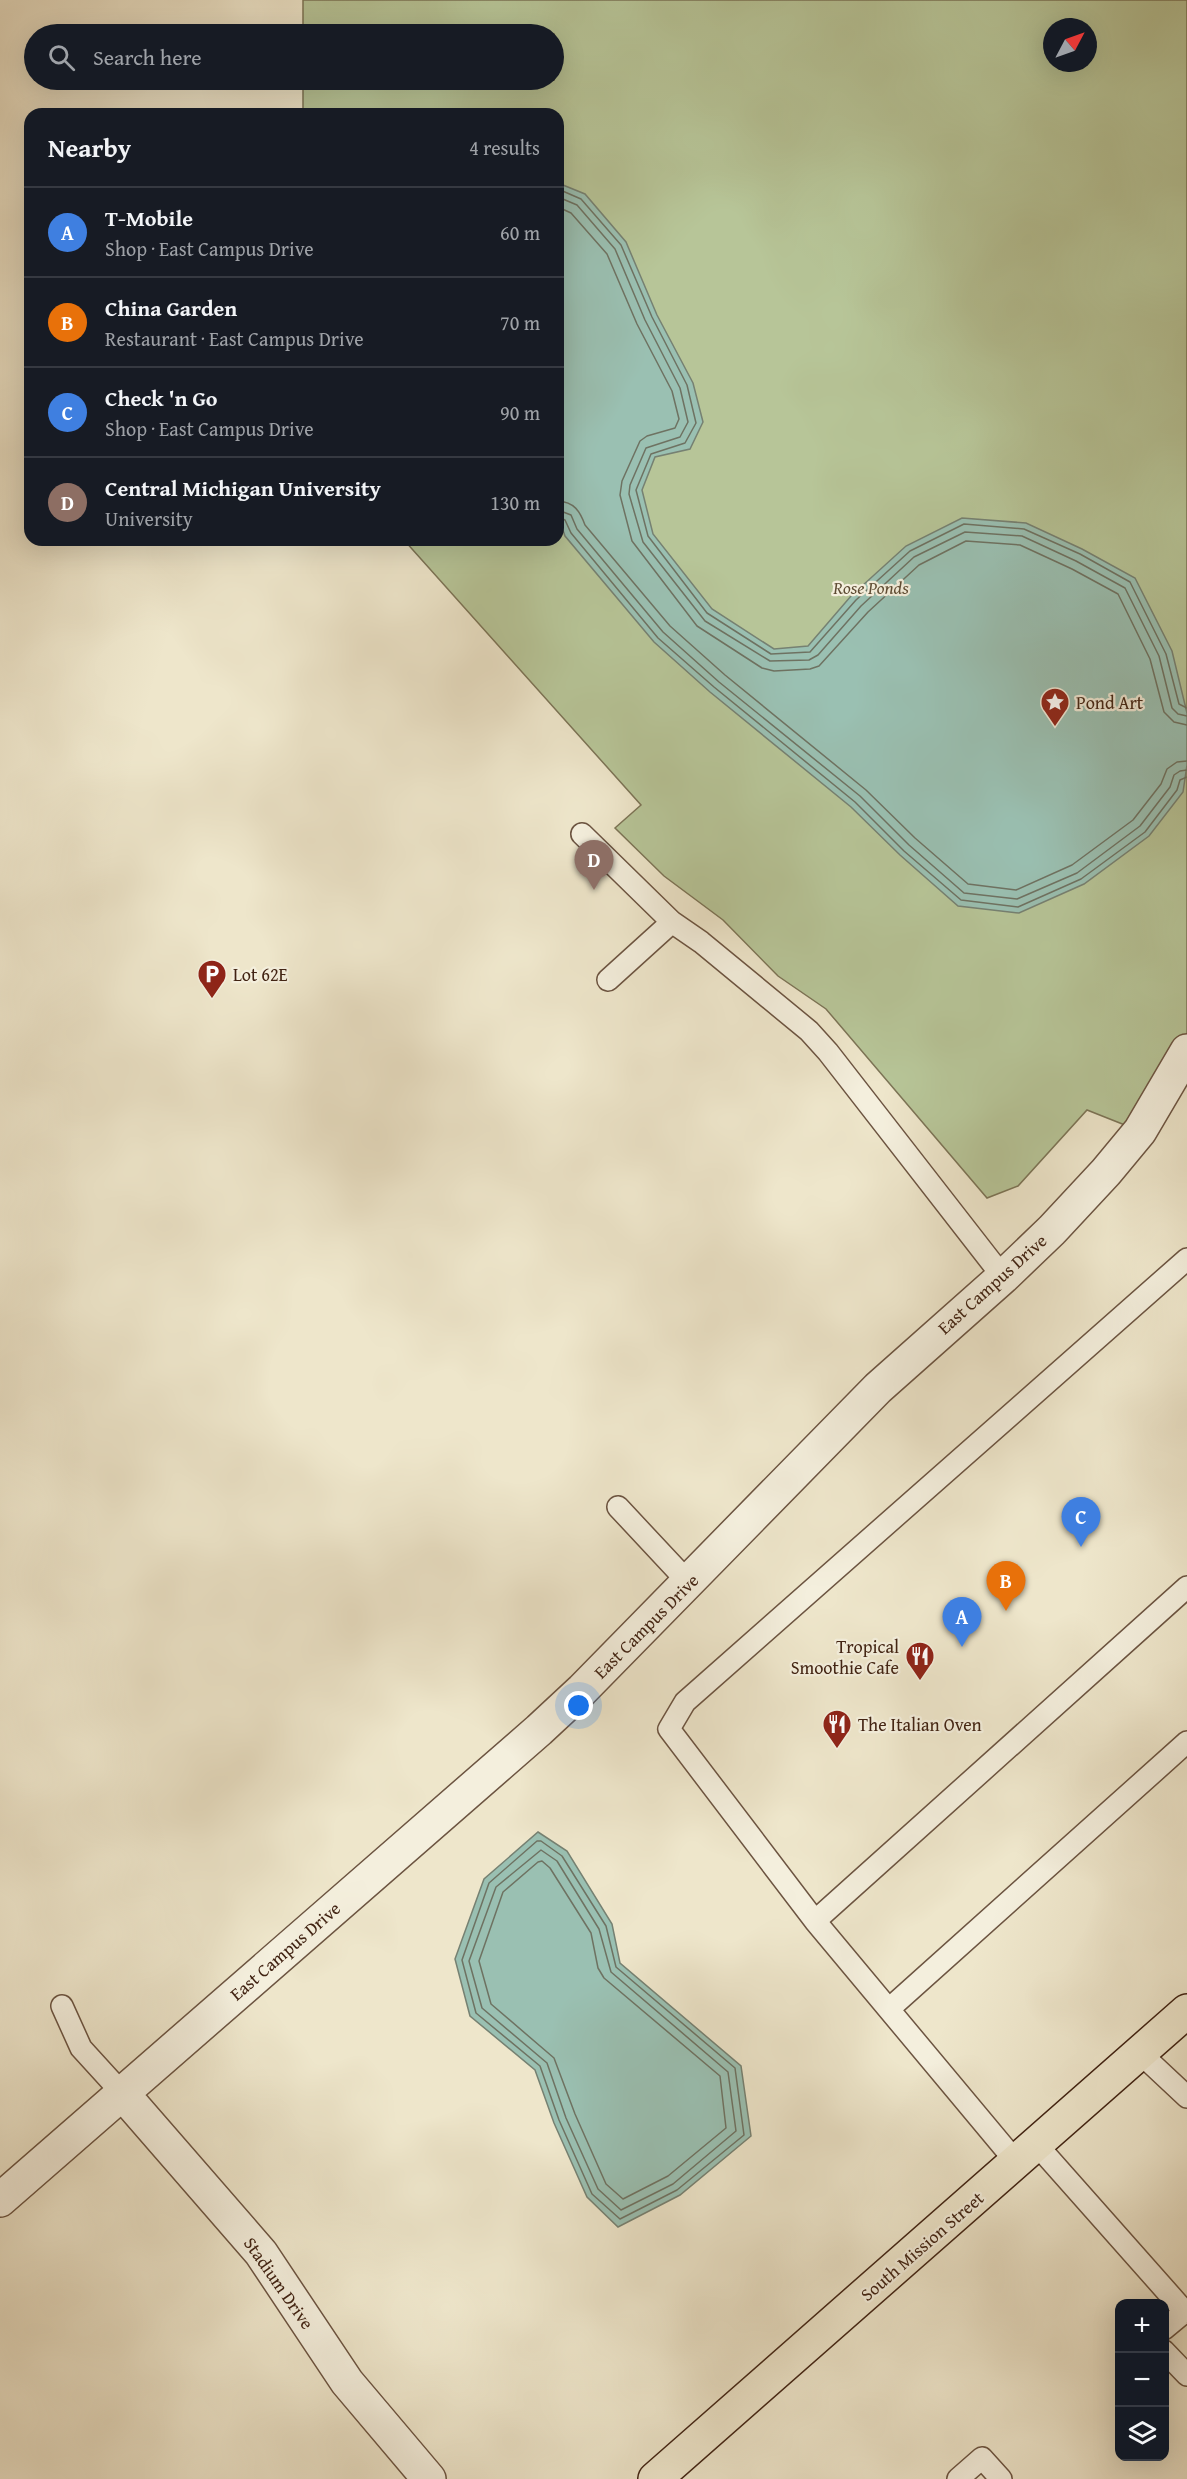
<!DOCTYPE html>
<html lang="en">
<head>
<meta charset="utf-8">
<style>
	body { margin:0; font-family:"Gentium Book Plus",serif; background:#20242c; color:#f1f3f6 }
	.controls { position:absolute; right:18px; bottom:18px; display:grid; overflow:hidden; border-radius:12px; box-shadow:0 6px 24px #0002 }
	.controls button { width:54px; height:54px; display:grid; place-items:center; padding:0; border:0; border-bottom:2px solid #363941; background:#171b24; color:#f1f3f6; font:30px sans-serif }
	.compass { position:absolute; left:1043px; top:18px; width:54px; height:54px; border-radius:50%; background:#171b24; box-shadow:0 6px 24px #0002; rotate:49deg }
	.you { position:absolute; left:579px; top:1706px; width:21px; height:21px; margin:-15px; border:4px solid #fff; border-radius:50%; background:#1a73e8; box-shadow:0 0 0 9px #1a73e833 }
	.badge { display:grid; place-items:center; width:39px; height:39px; border-radius:50%; background:#0f766e; color:#fff; font-size:20px; font-weight:700 }
	.pin { position:absolute; translate:-50% -50px; filter:drop-shadow(0 2px 3px #0008) }
	.pin::after { content:''; position:absolute; top:32px; width:21px; height:18px; background:inherit; clip-path:polygon(0 0,100% 0,50% 100%) }
	.list { margin:0; padding:0; list-style:none }
	h2 { display:flex; justify-content:space-between; align-items:center; height:78px; margin:0; padding:0 24px; font-size:26px }
	h2 small { font-size:20px; font-weight:400; color:#9ea1a6 }
	.list li { display:grid; grid-template-columns:39px 1fr auto; gap:18px; align-items:center; box-sizing:border-box; height:90px; padding:0 24px; border-top:2px solid #363941 }
	.list b { display:block; font-size:22px; white-space:nowrap }
	.list p { margin:0; font-size:20px; white-space:nowrap; color:#9ea1a6 }
	.list em { font-size:20px; font-style:normal; color:#9ea1a6 }
	.icon { flex:none; width:33px; height:33px; fill:none; stroke:currentColor; stroke-width:2; stroke-linecap:round; stroke-linejoin:round }
	.map { position:relative; flex:none; width:1187px; height:2479px; overflow:hidden }
	.search { position:absolute; background:#171b24; box-shadow:0 6px 24px #0002; left:24px; top:24px; width:540px; height:66px; display:flex; align-items:center; gap:15px; box-sizing:border-box; padding:0 21px; border-radius:33px; color:#9ea1a6; font-size:22px }
	.panel { position:absolute; background:#171b24; box-shadow:0 6px 24px #0002; left:24px; top:108px; width:540px; height:438px; border-radius:18px }
	.map>svg:first-child { display:block }
	.green { fill:#b7c598; stroke:#7c7456; stroke-width:1.5; fill-rule:evenodd }
	.water { fill:#9ac0b2; stroke:#768172; stroke-width:1.5 }
	.lines { fill:none; stroke-linecap:round; stroke-linejoin:round }
	.shore { stroke:#6e7262; stroke-width:1.5 }
	.lane-casing { stroke:#6c5441; stroke-width:24 }
	.street-casing { stroke:#6c5441; stroke-width:36 }
	.primary-casing { stroke:#412313; stroke-width:36 }
	.lane { stroke:#f4efdd; stroke-width:21 }
	.street { stroke:#f4efdd; stroke-width:33 }
	.primary { stroke:#eee6cb; stroke-width:33 }
	.labels { text-anchor:middle; dominant-baseline:central; stroke-width:4.5; stroke-linejoin:round; paint-order:stroke }
	.park-label { font-size:18px; font-style:italic; fill:#5e4c34; stroke:#f4efdd }
	.poi-label { font-size:18px; fill:#412313; stroke:#f4efdd; text-anchor:start }
	.street-label { font-size:18px; fill:#412313; stroke:#f4efdd }
</style>
</head>
<body>
<div class="map">
<svg width="1187" height="2479" viewBox="0 0 1187 2479">
	<rect width="100%" height="100%" fill="#eee6cb"/>
	<filter id="stains"><feTurbulence type="fractalNoise" baseFrequency=".00333" numOctaves="4"/><feColorMatrix values="0 0 0 0 .2 0 0 0 0 .09 0 0 0 0 .02 0 0 0 .5 -.17"/></filter>
	<radialGradient id="worn" r=".72"><stop offset=".6" stop-color="#630" stop-opacity="0"/><stop offset="1" stop-color="#630" stop-opacity=".3"/></radialGradient>
	<!-- green -->
	<path class="green" d="M303,0H1187V1051L1140,1131L1087,1110L1018,1186L987,1198L826,1009L778,976L723,920L664,876L615,828L641,805L404,540H558V114H303V80H554V34H303ZM1052,27H1088V63H1052Z"/>
	<!-- water -->
	<path class="water" d="M558,183L585,194L626,242L657,315L693,383L703,422L690,449L655,457L642,490L653,534L712,609L774,649L808,646L851,596L906,546L962,518L1026,523L1082,549L1135,578L1172,651L1187,713V765L1183,792L1149,836L1084,884L1019,913L958,906L900,855L851,807L710,692L654,642L565,536L558,516Z
		M538,1832L567,1851L612,1924L620,1963L741,2066L751,2136L680,2195L618,2227L587,2197L554,2123L535,2070L470,2016L455,1959L484,1879Z"/>
	<g class="lines">
		<!-- shore -->
		<path class="shore" d="M558,189L581,199L621,245L652,317L687,385L696,423L685,443L651,454L636,490L648,536L707,613L771,654L810,652L856,600L910,551L964,524L1024,529L1080,554L1130,582L1166,654L1179,704L1187,708
			M558,197L577,205L615,249L645,320L680,388L688,422L680,437L646,448L630,485L629,494L643,542L705,621L770,661L809,660L818,655L861,606L914,557L965,532L1022,536L1076,561L1125,588L1159,656L1172,708L1178,714L1187,716
			M558,207L571,213L607,254L637,324L672,391L679,419L675,428L647,436L640,441L622,481L620,495L632,541L697,626L762,668L774,671L810,669L819,666L868,612L919,565L966,541L1020,545L1072,569L1118,594L1150,659L1164,712L1174,722L1187,725
			M558,501C574,502 580,511 585,525L670,626L725,675L866,790L915,838L968,884L1016,890L1072,865L1133,820L1161,784L1167,769L1177,762L1187,761
			M558,510L571,515L577,529L663,632L719,682L860,796L909,845L964,893L1017,899L1077,873L1140,826L1170,787L1174,775L1180,771L1187,770
			M558,517L565,520L571,533L658,638L714,687L855,802L904,851L961,900L1018,907L1081,879L1145,832L1177,790L1180,780L1187,777
			M537,1841H541L562,1856L606,1926L616,1967L735,2068L744,2135L677,2190L620,2219L592,2194L559,2120L540,2066L476,2013L462,1960L489,1883Z
			M541,1850L557,1861L599,1929L611,1972L728,2072L736,2131L673,2184L621,2210L598,2189L566,2118L547,2063L482,2008L469,1961L496,1887Z
			M542,1861L550,1868L591,1933L598,1968L604,1978L720,2076L726,2128L668,2176L623,2199L606,2184L575,2114L554,2058L491,2004L479,1961L503,1892L538,1862Z"/>
		<!-- lane casing -->
		<g class="lane-casing">
			<path id="lane" d="M582,834L672,922L701,942L809,1031L828,1052L1003,1277
				M608,980L672,922
				M618,1507L689,1583
				M815,1921L1187,1587
				M62,2006L81,2048L122,2093
				M889,2009L1187,1742
				M1140,2053L1187,2097
				M1037,2145L1185,2312
				M1017,2163L815,1921L669,1729L685,1702L1187,1259
				M1164,2329L1187,2310
				M1164,2351L1187,2375
				M958,2479L982,2458L1001,2479"/>
		</g>
		<!-- street casing -->
		<g class="street-casing">
			<path id="street" d="M122,2093L261,2253L347,2382L429,2479
				M0,2200L539,1730L582,1690L878,1388L1003,1277L1052,1230L1106,1172L1140,1131L1187,1051"/>
		</g>
		<!-- primary casing -->
		<g class="primary-casing">
			<path id="primary" d="M655,2479L1187,2011"/>
		</g>
		<!-- lane -->
		<use href="#lane" class="lane"/>
		<!-- street -->
		<use href="#street" class="street"/>
		<!-- primary -->
		<use href="#primary" class="primary"/>
	</g>
	<!-- icons -->
	<defs>
		<g id="sight-pin" transform="scale(1.5)"><path d="M0 17L-7.5 6A9.5 9.5 0 1 1 7.5 6Z" fill="#8f2418" stroke="#f4efdd"/><path d="M0-6L1.8-2.2L6-1.7L2.9 1.2L3.7 5.4L0 3.3L-3.7 5.4L-2.9 1.2L-6-1.7L-1.8-2.2Z" fill="#fff"/></g>
		<g id="parking-pin" transform="scale(1.5)"><path d="M0 17L-7.5 6A9.5 9.5 0 1 1 7.5 6Z" fill="#8f2418" stroke="#f4efdd"/><path d="M-3.5-5.5H1a3.5 3.5 0 0 1 0 7H-1V5.5H-3.5ZM-1-3.4V-.6H.8a1.4 1.4 0 0 0 0-2.8Z" fill="#fff"/></g>
		<g id="restaurant-pin" transform="scale(1.5)"><path d="M0 17L-7.5 6A9.5 9.5 0 1 1 7.5 6Z" fill="#8f2418" stroke="#f4efdd"/><path d="M-5-6h1v4h1v-4h1v4h1v-4h1v5L-1.5 .5V6h-2V.5L-5-1ZM5-6V6H3V1.5H1.5Q1.5-4 5-6Z" fill="#fff"/></g>
	</defs>
	<g fill-rule="evenodd">
		<use href="#sight-pin" x="1055" y="702"/>
		<use href="#parking-pin" x="212" y="974"/>
		<use href="#restaurant-pin" x="920" y="1656"/>
		<use href="#restaurant-pin" x="837" y="1724"/>
	</g>
	<g class="labels">
		<!-- park labels -->
		<g class="park-label">
			<text x="871" y="587">Rose Ponds</text>
		</g>
		<!-- poi labels -->
		<g class="poi-label">
			<text x="1076" y="702">Pond Art</text>
			<text x="233" y="974">Lot 62E</text>
			<text x="899" y="1646" text-anchor="end">Tropical<tspan x="899" dy="21">Smoothie Cafe</tspan></text>
			<text x="858" y="1724">The Italian Oven</text>
		</g>
		<!-- street labels -->
		<g class="street-label">
			<text transform="translate(992 1284) rotate(-42)">East Campus Drive</text>
			<text transform="translate(646 1626) rotate(-45)">East Campus Drive</text>
			<text transform="translate(285 1951) rotate(-41)">East Campus Drive</text>
			<text transform="translate(922 2246) rotate(-41)">South Mission Street</text>
			<text transform="translate(279 2283) rotate(55)">Stadium Drive</text>
		</g>
	</g>
	<rect width="100%" height="100%" filter="url(#stains)"/>
	<rect width="100%" height="100%" fill="url(#worn)"/>
</svg>
<div class="controls">
<button>+</button>
<button>−</button>
<button><svg class="icon" aria-label="layers" viewBox="0 0 24 24"><path d="M12 4l9 5-9 5-9-5zM3 14l9 5 9-5"/></svg></button>
</div>
<svg class="compass" viewBox="-18 -18 36 36"><path d="M0-13l5 13h-10z" fill="#e53935"/><path d="M0 13l5-13h-10z" fill="#9ea1a6"/></svg>
<div class="you"></div>
<div class="pin badge" style="left:962px;top:1647px;background:#3f7fe0">A</div>
<div class="pin badge" style="left:1006px;top:1611px;background:#e8710a">B</div>
<div class="pin badge" style="left:1081px;top:1547px;background:#3f7fe0">C</div>
<div class="pin badge" style="left:594px;top:890px;background:#8d6e63">D</div>
<div class="search"><svg class="icon" aria-label="search" viewBox="0 0 24 24"><circle cx="10" cy="10" r="6"/><path d="M15 15l6 6"/></svg>Search here</div>
<section class="panel">
<h2>Nearby<small>4 results</small></h2>
<ul class="list">
<li><span class="badge" style="background:#3f7fe0">A</span><div><b>T-Mobile</b><p>Shop · East Campus Drive</p></div><em>60 m</em></li>
<li><span class="badge" style="background:#e8710a">B</span><div><b>China Garden</b><p>Restaurant · East Campus Drive</p></div><em>70 m</em></li>
<li><span class="badge" style="background:#3f7fe0">C</span><div><b>Check 'n Go</b><p>Shop · East Campus Drive</p></div><em>90 m</em></li>
<li><span class="badge" style="background:#8d6e63">D</span><div><b>Central Michigan University</b><p>University</p></div><em>130 m</em></li>
</ul>
</section>
</div>
</body>
</html>
